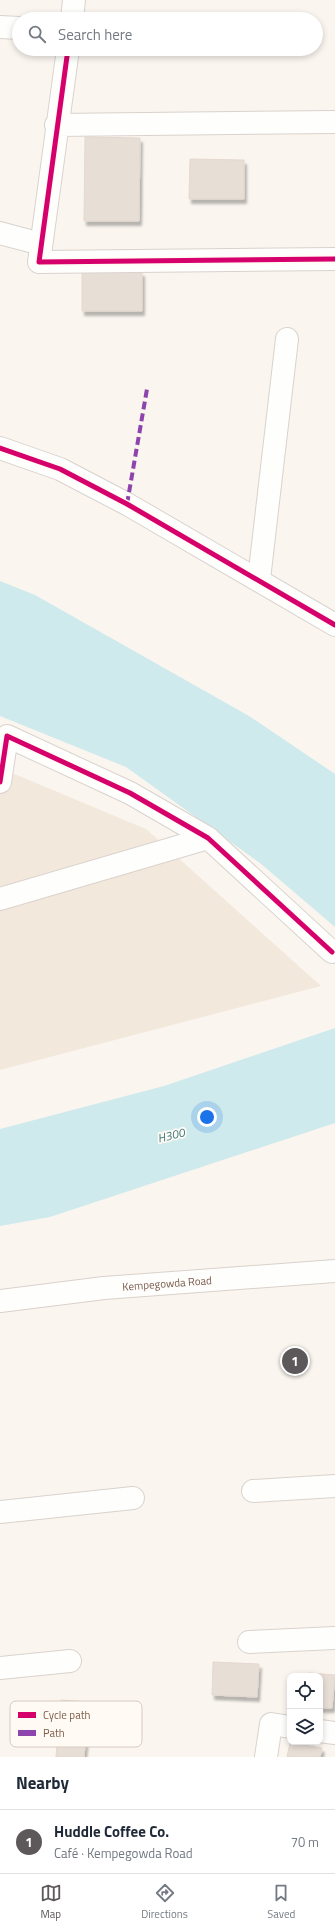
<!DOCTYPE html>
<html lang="en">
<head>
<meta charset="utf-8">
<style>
	body { margin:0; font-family:"Titillium Web",sans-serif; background:#f2f2f3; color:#1f2937 }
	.controls { position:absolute; right:12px; bottom:12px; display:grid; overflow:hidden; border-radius:8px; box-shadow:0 2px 6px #0003 }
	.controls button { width:36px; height:36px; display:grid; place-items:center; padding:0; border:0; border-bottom:1px solid #e0e1e3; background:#fff; color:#1f2937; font:20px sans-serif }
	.you { position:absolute; left:207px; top:1117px; width:14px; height:14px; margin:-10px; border:3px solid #fff; border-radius:50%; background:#1a73e8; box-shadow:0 0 0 6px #1a73e833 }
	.badge { display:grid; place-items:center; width:26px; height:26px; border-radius:50%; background:#5d585a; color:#fff; font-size:13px; font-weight:700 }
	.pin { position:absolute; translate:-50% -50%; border:2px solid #fff; box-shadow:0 1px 4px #0006 }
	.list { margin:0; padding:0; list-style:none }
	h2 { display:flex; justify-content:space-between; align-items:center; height:52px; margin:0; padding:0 16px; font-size:17px }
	h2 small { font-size:13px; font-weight:400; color:#747a83 }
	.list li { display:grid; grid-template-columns:26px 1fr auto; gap:12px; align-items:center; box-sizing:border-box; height:64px; padding:0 16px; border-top:1px solid #e0e1e3 }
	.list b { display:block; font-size:15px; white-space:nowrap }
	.list p { margin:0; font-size:13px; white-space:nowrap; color:#747a83 }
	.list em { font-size:13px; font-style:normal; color:#747a83 }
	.icon { flex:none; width:22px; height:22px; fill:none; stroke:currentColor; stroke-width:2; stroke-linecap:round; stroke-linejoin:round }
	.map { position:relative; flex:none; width:335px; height:1757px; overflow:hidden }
	.search { position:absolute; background:#fff; box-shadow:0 2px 6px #0003; left:12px; right:12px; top:12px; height:44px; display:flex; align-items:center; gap:10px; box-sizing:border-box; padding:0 14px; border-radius:22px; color:#747a83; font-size:15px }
	.sheet { height:116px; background:#fff }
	nav { display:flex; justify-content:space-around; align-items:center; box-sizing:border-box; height:56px; border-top:1px solid #e0e1e3; background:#fff; font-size:11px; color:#747a83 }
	nav a { display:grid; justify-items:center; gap:2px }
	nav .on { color:#5d585a }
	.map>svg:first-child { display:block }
	.residential { fill:#f3e8dc }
	.water { fill:#cfeaec }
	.building { fill:#e7ded6; stroke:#e4d8d0; filter:url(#shadow) }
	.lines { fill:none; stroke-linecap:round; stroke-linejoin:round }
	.street-casing { stroke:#dad2cd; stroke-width:24 }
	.secondary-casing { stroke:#dad1cb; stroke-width:24 }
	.street { stroke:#fefefd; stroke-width:22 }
	.secondary { stroke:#fefefd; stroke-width:22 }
	.quiet { stroke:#8e44ad; stroke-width:4; stroke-dasharray:8 4; stroke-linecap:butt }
	.cycleway-casing { stroke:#fffaf3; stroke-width:8 }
	.cycleway { stroke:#d6006c; stroke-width:5 }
	.labels { text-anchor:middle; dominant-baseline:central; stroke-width:3.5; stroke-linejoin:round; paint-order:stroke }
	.street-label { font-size:11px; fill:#7c5b4a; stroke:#fffaf3 }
	.water-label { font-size:12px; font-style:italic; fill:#3c7882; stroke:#fffaf3 }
	.key { fill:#fffaf3; stroke:#d8cac0; stroke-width:1 }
	.key-label { font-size:11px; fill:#7c5b4a }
</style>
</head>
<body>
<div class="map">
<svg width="335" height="1757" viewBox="0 0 335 1757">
	<defs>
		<filter id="shadow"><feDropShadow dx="2.5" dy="4.5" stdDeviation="1" flood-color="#0004"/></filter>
	</defs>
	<rect width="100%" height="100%" fill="#faf5ef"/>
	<!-- residential -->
	<path class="residential" d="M0,768L146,829L321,986L0,1070Z"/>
	<!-- water -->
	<path class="water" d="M0,581L35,595L249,716L335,774V927L260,863L126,767L0,716Z
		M335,1028V1123L50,1217L0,1226V1129L164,1086Z"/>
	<!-- building -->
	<path class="building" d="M85,137L140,138L139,221H84Z
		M190,159L244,160V199H189Z
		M82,271L142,272V311H82Z
		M213,1662L259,1664L257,1697L212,1695Z
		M308,1673L335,1675L332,1708H320V1676H308Z
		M61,1700L89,1702L84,1757H56Z
		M290,1743L322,1748L320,1757H287Z"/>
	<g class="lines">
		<!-- street casing -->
		<g class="street-casing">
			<path id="street" d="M72,19L74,0
				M0,27L19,28
				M68,49L39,262L335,259
				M56,125L335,122
				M0,233L41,244
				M0,448L60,469L127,504L335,625
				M259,579L287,339
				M0,782L7,736L130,793L208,838L332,952
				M0,899L208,838
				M253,1491L335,1486
				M0,1512L133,1498
				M249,1642L335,1638
				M0,1668L70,1661
				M320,1731L335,1733
				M266,1757L271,1724L290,1727"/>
		</g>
		<!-- secondary casing -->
		<g class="secondary-casing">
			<g id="secondary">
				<path id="s1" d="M0,1301L104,1288L335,1271"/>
			</g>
		</g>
		<!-- street -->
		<use href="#street" class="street"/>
		<!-- secondary -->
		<use href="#secondary" class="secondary"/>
		<!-- quiet -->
		<path class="quiet" d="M127,504L147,389"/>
		<!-- cycleway casing -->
		<g class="cycleway-casing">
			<path id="cycleway" d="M68,49L39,262L335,259
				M0,448L60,469L127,504L335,625
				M0,782L7,736L130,793L208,838L332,952"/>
		</g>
		<!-- cycleway -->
		<use href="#cycleway" class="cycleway"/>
	</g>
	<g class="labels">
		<!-- street labels -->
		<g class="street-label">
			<text stroke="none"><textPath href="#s1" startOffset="168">Kempegowda Road</textPath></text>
		</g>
		<!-- water labels -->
		<g class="water-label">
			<text transform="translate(171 1135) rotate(-14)">H300</text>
		</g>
	</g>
	<!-- legend -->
	<rect x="10" y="1701" width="132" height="46" rx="6" class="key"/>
	<rect x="18" y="1712" width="18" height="6" fill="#d6006c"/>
	<rect x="18" y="1730" width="18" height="6" fill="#8e44ad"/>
	<g class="key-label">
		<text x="43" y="1719">Cycle path</text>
		<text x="43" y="1737">Path</text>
	</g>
</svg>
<div class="controls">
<button><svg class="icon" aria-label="locate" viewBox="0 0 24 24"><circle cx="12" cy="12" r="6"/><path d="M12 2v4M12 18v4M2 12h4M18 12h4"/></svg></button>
<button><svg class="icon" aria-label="layers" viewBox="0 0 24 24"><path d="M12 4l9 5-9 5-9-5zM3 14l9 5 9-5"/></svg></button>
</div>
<div class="you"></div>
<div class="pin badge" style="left:295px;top:1361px">1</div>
<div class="search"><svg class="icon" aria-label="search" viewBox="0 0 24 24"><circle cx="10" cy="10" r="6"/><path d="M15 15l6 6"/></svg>Search here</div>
</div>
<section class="sheet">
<h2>Nearby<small></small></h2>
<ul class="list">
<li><span class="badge">1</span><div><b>Huddle Coffee Co.</b><p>Café · Kempegowda Road</p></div><em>70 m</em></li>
</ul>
</section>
<nav>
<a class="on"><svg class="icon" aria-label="map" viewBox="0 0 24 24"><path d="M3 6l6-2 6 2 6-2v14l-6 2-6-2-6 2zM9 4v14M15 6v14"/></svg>Map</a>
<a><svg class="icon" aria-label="directions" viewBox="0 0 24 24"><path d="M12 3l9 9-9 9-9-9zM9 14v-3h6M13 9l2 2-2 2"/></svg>Directions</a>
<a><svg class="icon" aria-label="saved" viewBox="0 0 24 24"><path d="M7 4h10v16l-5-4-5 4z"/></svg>Saved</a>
</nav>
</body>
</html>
